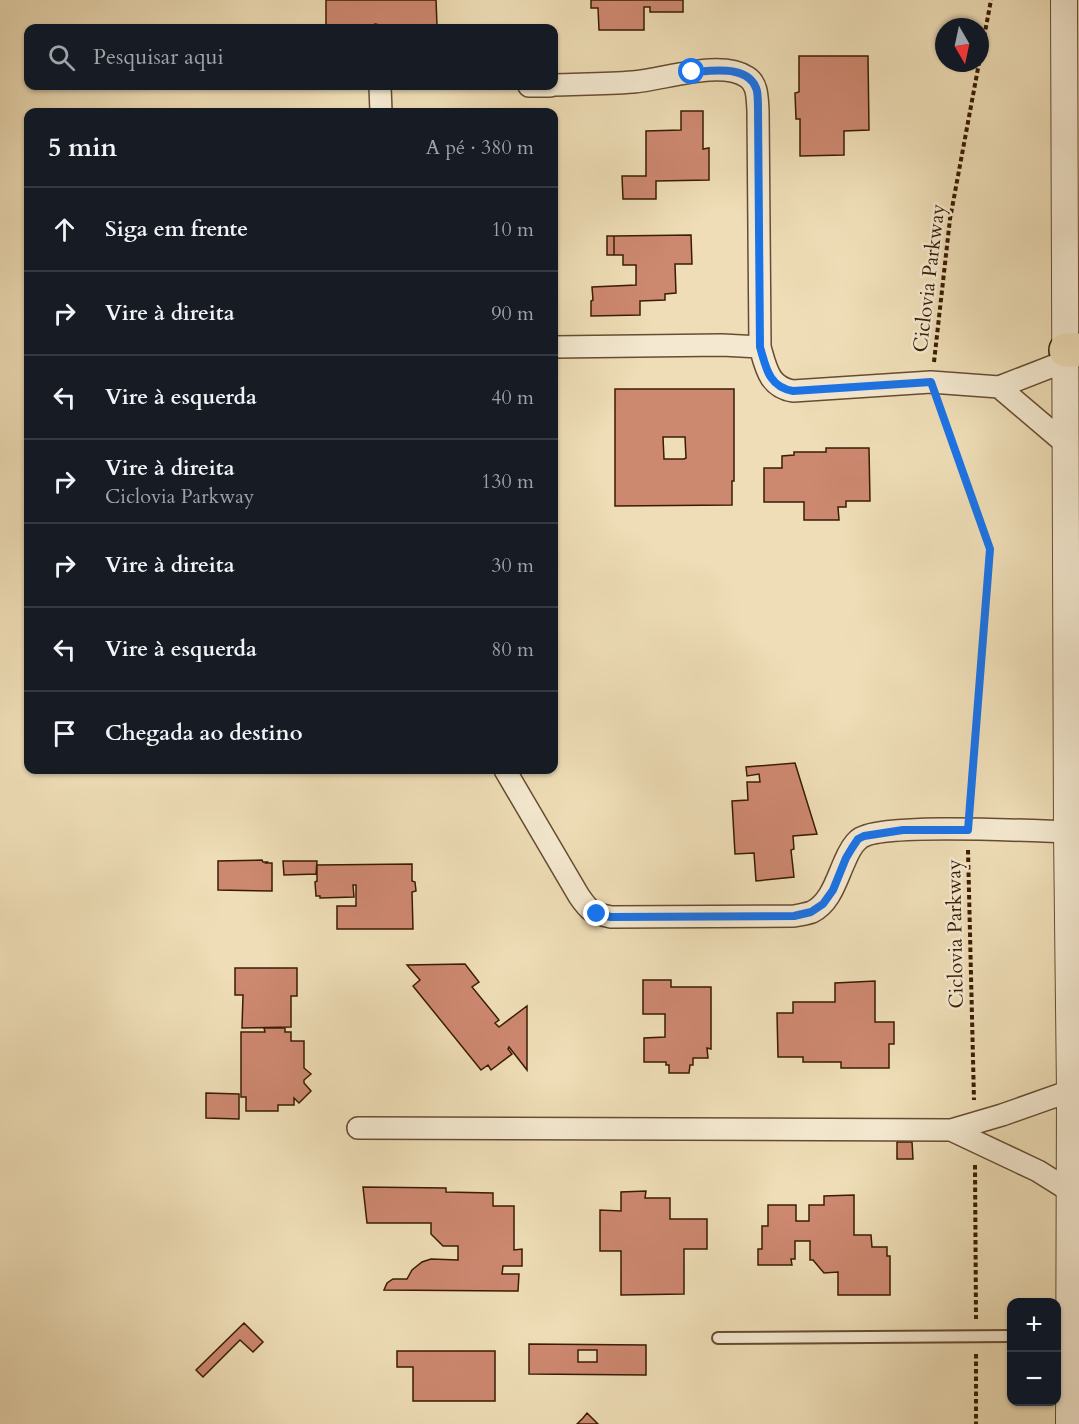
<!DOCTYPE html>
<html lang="pt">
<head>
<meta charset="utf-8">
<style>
	body { margin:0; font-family:Cardo,serif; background:#242831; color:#f1f3f6 }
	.controls { position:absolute; right:18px; bottom:18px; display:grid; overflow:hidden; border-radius:12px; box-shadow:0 2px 4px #0004 }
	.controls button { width:54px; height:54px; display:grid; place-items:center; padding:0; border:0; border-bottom:2px solid #363941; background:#171b24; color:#f1f3f6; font:30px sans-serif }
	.compass { position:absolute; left:935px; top:18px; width:54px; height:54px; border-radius:50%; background:#171b24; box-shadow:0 2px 4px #0004; rotate:171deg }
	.stop { position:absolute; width:18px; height:18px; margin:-14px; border:4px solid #1a73e8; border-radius:50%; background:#fff }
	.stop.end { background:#1a73e8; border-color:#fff; box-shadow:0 2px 6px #0008 }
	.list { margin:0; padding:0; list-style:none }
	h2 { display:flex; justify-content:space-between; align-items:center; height:78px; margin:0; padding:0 24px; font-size:26px }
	h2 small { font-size:20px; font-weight:400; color:#9ea1a6 }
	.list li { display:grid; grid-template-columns:39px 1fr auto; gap:18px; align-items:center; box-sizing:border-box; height:84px; padding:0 24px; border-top:2px solid #363941 }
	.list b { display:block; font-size:22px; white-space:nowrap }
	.list p { margin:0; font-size:20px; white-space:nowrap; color:#9ea1a6 }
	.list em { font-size:20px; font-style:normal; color:#9ea1a6 }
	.icon { flex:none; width:33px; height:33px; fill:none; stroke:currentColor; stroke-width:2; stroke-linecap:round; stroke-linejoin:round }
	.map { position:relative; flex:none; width:1079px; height:1424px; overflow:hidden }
	.search { position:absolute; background:#171b24; box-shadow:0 2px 4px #0004; left:24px; top:24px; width:534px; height:66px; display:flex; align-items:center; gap:15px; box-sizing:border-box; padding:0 21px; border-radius:12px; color:#9ea1a6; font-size:22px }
	.panel { position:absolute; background:#171b24; box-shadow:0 2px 4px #0004; left:24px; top:108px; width:534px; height:666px; border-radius:12px }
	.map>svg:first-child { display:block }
	.building { fill:#cd8870; stroke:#3a1c04; stroke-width:1.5; fill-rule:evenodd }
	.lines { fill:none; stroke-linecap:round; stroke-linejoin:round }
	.service-casing { stroke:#674c30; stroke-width:14 }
	.minor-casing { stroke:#674c30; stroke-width:24 }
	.tertiary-casing { stroke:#674c30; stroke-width:28 }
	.trunk-casing { stroke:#3a1c04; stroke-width:36 }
	.path { stroke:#3a1c04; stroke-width:4; stroke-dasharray:4.5 3; stroke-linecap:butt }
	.service { stroke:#f4e9d0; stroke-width:10 }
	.minor { stroke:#f4e9d0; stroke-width:21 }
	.tertiary { stroke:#f4e9d0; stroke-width:26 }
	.trunk { stroke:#eeddb6; stroke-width:33 }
	.route { stroke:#1a73e8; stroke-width:8 }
	.labels { text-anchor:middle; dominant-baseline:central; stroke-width:5; stroke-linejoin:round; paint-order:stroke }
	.street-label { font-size:20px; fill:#3a1c04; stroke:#f4e9d0 }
</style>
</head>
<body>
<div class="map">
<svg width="1079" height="1424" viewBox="0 0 1079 1424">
	<rect width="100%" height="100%" fill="#eeddb6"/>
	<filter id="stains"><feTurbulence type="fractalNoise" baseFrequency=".00333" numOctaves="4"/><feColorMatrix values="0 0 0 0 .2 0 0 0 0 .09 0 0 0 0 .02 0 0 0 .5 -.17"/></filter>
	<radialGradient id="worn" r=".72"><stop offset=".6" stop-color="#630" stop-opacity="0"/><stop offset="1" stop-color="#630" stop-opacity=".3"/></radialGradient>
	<!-- building -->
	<path class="building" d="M326,0H436L437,25H393L384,26L375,24V28H361L360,25H350V28H326Z
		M591,0H683V12H650V7H644V30H599L598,8H591Z
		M799,56H868L869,130L844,131V155L800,156V119H796L795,93L799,92Z
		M681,111H703V149L709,148V180L656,181V199H623L622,176H646V131L681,130Z
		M691,235L692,264H675L676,293L665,294V300L640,301V315L591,316V301L593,300L592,287L636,285V265H623V255H614V236Z
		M607,236H614V255H607Z
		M615,389H734V481H732V505L615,506ZM663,437H685L686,458L684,459H664Z
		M826,448H869L870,501H846V507H838L839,520H804V502H764V468H782V456L794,455V452H826Z
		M795,763L817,834L793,836L794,849L791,850L794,877L756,881L754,853L735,854L732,801L748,800L747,782H760L759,774L747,776L746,767Z
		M262,860L263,862H267L266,863H272V891L218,890V861Z
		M283,861H317L316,874L284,875Z
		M412,864V881L415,882L416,891L412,892L413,929H337V906H356V885H353L354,897L320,898V896H316L315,882L317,881V865Z
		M465,964L479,982L472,987L499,1020L495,1023L499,1027L527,1006V1070L509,1047L508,1049L512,1054L491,1070L488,1065L481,1070L413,986L420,980L407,965Z
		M235,968H297V996H291V1027L242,1028L243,995H235Z
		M643,980H671V987H711V1049L707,1048L708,1058H693V1065H690L689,1073H669V1065H666V1062H644V1038L665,1037V1014H643Z
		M875,981V1022H894V1044H889V1068H841V1062H803V1057H778L777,1013H793V1002H835V983Z
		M264,1028H285V1032H291V1041H304V1068L311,1074L304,1080V1083L311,1091L299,1103L294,1098V1105H278V1111H246V1097H241V1032H265Z
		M206,1093L239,1094V1119L206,1118Z
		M897,1142H912L913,1159H897Z
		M363,1187L446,1188V1192L493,1193V1206H514V1250L522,1249V1266H503L502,1274H519L518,1291L384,1290L387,1283L393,1279H407L412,1270L422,1262L431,1259L458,1260V1246H443L431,1234V1223H367Z
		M646,1191L645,1198H670V1219H707V1249H684V1294L621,1295V1251H600V1210L621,1211V1192Z
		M854,1195V1235H871L872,1247H887V1256H890V1295H838V1272L824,1273L813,1260H810V1241H795V1259H791L792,1265H758V1249H762V1226H768V1205H796V1221H809V1205H824V1196Z
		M244,1323L263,1342L253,1352L240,1340L203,1377L196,1370Z
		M529,1344L646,1345V1375L529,1374ZM578,1350H597V1362H578Z
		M397,1351H495V1401H413V1367H397Z
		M587,1413L598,1424H577L583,1418Z"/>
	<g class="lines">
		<!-- service casing -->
		<g class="service-casing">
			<path id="service" d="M718,1338L1012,1336"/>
		</g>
		<!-- minor casing -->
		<g class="minor-casing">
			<path id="minor" d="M554,85C580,84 606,84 633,82C663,80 720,59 747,77C758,84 757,98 758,110L760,347
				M380,86L381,112
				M529,86H550
				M554,347L722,345L760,347C766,368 769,387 793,391L931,382L999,387L1066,361
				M999,387L1066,444
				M505,770L579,896C590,912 592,913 611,917L794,916C800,915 806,914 812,912C830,903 836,881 844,863C847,856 851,846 858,840C876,822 1034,831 1067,832
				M358,1128L951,1130L1002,1115L1070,1091
				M951,1130L1038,1171L1070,1191"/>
		</g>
		<!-- tertiary casing -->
		<g class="tertiary-casing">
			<path id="tertiary" d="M1064,0L1067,832L1070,1091L1069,1424"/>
		</g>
		<!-- trunk casing -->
		<g class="trunk-casing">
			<path id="trunk" d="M1066,350H1079"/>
		</g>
		<!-- path -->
		<path class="path" d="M980,59L991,0
			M934,362L950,219L979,63
			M939,404L990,549L970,807
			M968,850L974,1100
			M975,1165L976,1319
			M976,1354V1424"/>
		<!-- service -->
		<use href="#service" class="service"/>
		<!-- minor -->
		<use href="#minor" class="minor"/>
		<!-- tertiary -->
		<use href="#tertiary" class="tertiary"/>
		<!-- trunk -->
		<use href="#trunk" class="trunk"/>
	</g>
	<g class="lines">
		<!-- route -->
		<path class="route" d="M597,914L611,917L794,916L811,912L823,904L833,890L846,858L852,848L858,839L864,836L903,830H968L990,549L931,382L793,391C769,387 766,368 760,347L758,110C758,104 758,97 757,91C750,64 712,71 692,72"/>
	</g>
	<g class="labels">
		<!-- street labels -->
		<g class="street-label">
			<text transform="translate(929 278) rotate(-83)">Ciclovia Parkway</text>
			<text transform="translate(955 934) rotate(-91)">Ciclovia Parkway</text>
		</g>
	</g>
	<rect width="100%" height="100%" filter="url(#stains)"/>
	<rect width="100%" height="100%" fill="url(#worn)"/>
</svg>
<div class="controls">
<button>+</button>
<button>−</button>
</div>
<svg class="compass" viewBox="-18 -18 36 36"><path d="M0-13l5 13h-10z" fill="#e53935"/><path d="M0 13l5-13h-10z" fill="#9ea1a6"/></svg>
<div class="stop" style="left:692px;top:72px"></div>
<div class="stop end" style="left:597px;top:914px"></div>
<div class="search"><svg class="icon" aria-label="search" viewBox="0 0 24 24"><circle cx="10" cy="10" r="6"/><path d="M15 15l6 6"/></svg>Pesquisar aqui</div>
<section class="panel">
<h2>5 min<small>A pé · 380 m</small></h2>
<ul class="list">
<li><svg class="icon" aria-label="ahead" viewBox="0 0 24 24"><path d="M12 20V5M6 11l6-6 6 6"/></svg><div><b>Siga em frente</b></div><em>10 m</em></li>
<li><svg class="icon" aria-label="right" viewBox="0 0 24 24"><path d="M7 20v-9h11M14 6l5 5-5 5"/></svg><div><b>Vire à direita</b></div><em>90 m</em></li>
<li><svg class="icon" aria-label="left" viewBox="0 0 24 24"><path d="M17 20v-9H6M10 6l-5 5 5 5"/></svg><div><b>Vire à esquerda</b></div><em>40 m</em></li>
<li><svg class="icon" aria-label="right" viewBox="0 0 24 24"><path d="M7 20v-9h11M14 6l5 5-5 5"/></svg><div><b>Vire à direita</b><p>Ciclovia Parkway</p></div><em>130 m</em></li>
<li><svg class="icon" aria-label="right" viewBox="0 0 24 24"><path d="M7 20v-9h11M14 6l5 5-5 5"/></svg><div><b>Vire à direita</b></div><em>30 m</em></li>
<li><svg class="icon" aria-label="left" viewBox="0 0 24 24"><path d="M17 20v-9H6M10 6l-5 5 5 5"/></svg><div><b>Vire à esquerda</b></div><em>80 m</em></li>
<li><svg class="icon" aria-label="arrive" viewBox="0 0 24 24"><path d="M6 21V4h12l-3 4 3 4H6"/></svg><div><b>Chegada ao destino</b></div></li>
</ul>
</section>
</div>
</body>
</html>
